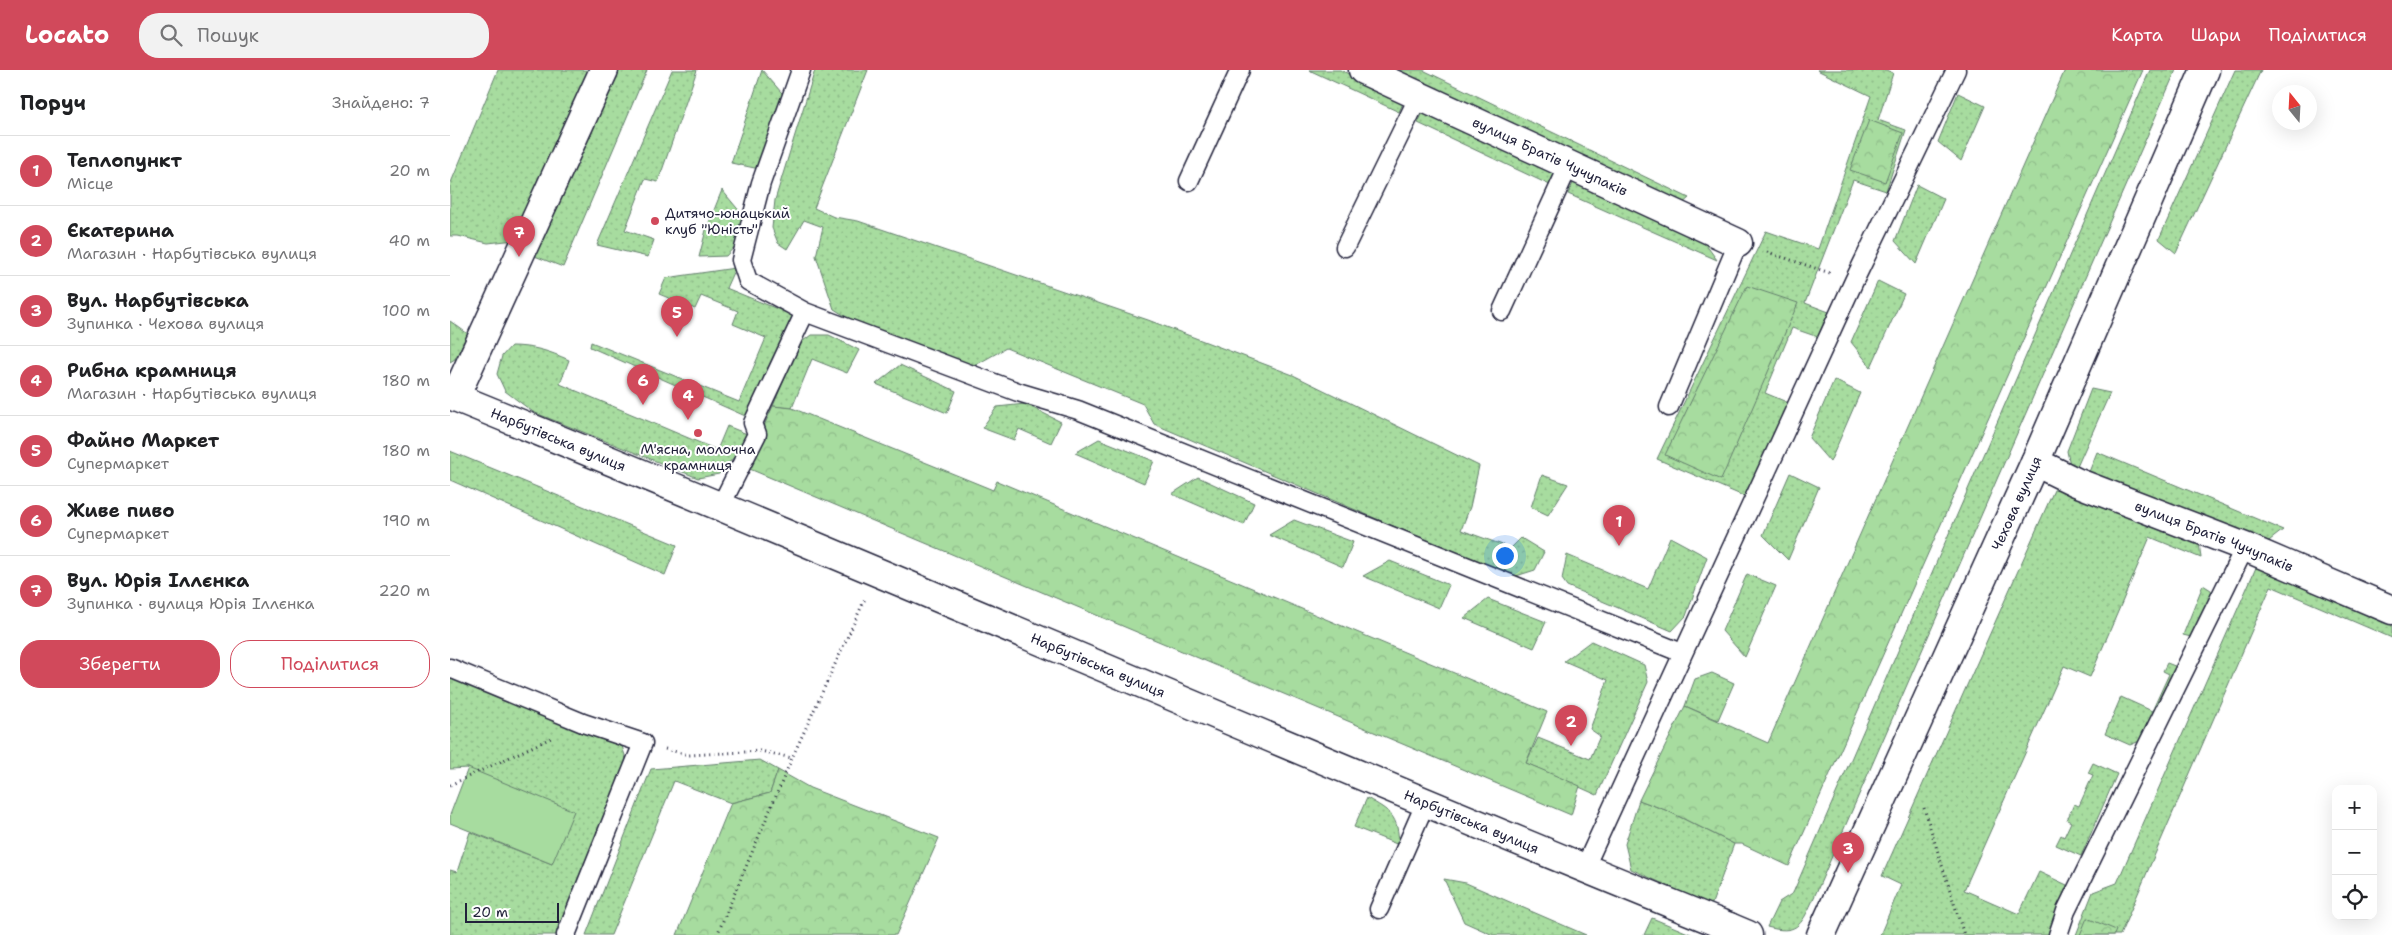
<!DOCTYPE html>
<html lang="uk">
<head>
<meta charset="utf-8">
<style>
	body { margin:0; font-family:"Shantell Sans",sans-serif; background:#f2f2f2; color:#202124 }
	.controls { position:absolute; right:15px; bottom:15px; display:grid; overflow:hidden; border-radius:10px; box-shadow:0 5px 20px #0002 }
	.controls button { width:45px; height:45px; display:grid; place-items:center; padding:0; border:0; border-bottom:1px solid #e0e0e0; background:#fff; color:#202124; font:25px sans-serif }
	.compass { position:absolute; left:1822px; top:15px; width:45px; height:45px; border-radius:50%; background:#fff; box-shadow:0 5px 20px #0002; rotate:342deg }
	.scale { position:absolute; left:15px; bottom:12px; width:94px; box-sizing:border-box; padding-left:5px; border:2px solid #22223b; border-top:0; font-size:14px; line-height:18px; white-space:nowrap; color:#22223b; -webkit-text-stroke:4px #fff; paint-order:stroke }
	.you { position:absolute; left:1054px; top:485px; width:18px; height:18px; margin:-12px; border:4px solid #fff; border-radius:50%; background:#1a73e8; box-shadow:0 0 0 8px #1a73e833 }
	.badge { display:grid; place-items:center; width:32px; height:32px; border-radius:50%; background:#d1495b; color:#fff; font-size:16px; font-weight:700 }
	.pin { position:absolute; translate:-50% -41px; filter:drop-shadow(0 1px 2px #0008) }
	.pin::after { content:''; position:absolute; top:26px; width:18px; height:15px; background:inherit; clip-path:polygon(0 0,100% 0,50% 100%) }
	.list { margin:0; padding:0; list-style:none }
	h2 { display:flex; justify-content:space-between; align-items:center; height:65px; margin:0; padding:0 20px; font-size:21px }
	h2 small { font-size:16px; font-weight:400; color:#757577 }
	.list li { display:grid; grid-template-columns:32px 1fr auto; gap:15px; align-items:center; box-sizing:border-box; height:70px; padding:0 20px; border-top:1px solid #e0e0e0 }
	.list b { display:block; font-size:19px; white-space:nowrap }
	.list p { margin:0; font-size:16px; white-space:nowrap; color:#757577 }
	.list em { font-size:16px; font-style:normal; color:#757577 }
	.actions { display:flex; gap:10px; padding:15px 20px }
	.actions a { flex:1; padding:11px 0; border:1px solid #d1495b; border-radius:20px; text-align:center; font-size:18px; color:#d1495b }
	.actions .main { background:#d1495b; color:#fff }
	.icon { flex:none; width:28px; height:28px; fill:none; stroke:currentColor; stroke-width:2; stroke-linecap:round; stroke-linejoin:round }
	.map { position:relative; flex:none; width:1942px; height:865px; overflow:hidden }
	header { display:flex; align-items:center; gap:30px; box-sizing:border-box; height:70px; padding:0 25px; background:#d1495b; color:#fff }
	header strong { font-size:24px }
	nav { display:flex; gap:28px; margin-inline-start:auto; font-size:18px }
	.search { width:350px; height:45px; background:#f2f2f2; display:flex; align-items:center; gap:12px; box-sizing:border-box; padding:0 18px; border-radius:20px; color:#757577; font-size:19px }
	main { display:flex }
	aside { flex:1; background:#fff }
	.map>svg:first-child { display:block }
	.grass { fill:url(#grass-dots); stroke:#647f6d }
	.park { fill:url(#park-crowns); stroke:#647f6d }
	.pitch { fill:#a7dc9f; stroke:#647f6d }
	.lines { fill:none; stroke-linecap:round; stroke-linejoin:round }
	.lane-casing { stroke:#22223b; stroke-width:21 }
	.street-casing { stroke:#22223b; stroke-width:31 }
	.secondary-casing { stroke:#22223b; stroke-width:31 }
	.path { stroke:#22223b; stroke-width:3; stroke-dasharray:1 4; stroke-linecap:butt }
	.lane { stroke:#fff; stroke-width:18 }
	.street { stroke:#fff; stroke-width:28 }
	.secondary { stroke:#fff; stroke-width:28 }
	.poi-dot { fill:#d1495b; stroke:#fff; stroke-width:2 }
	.labels { text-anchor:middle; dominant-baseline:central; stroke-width:4; stroke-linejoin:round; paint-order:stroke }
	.street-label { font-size:14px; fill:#22223b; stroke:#fff }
	.poi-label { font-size:14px; fill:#22223b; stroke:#fff; text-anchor:start }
</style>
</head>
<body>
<header>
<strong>Locato</strong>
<div class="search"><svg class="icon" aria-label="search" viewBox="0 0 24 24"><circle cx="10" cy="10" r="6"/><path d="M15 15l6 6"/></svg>Пошук</div>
<nav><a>Карта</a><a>Шари</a><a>Поділитися</a></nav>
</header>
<main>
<aside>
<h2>Поруч<small>Знайдено: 7</small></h2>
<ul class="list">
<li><span class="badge">1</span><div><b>Теплопункт</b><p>Місце</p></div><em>20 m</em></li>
<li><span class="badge">2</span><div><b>Єкатерина</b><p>Магазин · Нарбутівська вулиця</p></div><em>40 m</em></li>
<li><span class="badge">3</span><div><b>Вул. Нарбутівська</b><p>Зупинка · Чехова вулиця</p></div><em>100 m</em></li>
<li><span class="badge">4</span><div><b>Рибна крамниця</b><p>Магазин · Нарбутівська вулиця</p></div><em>180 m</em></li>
<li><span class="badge">5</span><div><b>Файно Маркет</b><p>Супермаркет</p></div><em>180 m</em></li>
<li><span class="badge">6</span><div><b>Живе пиво</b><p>Супермаркет</p></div><em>190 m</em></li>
<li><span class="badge">7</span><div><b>Вул. Юрія Іллєнка</b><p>Зупинка · вулиця Юрія Іллєнка</p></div><em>220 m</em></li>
</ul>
<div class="actions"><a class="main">Зберегти</a><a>Поділитися</a></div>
</aside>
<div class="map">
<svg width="1942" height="865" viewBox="0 0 1942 865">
	<defs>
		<pattern id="grass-dots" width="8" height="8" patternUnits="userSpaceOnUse" patternTransform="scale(1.25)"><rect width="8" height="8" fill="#a7dc9f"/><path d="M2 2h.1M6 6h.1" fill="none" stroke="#8fbc8a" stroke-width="1.8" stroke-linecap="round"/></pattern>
		<pattern id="park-crowns" width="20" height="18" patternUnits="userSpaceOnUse" patternTransform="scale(1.25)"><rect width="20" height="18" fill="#a7dc9f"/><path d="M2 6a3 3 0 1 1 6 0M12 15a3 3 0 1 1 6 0" fill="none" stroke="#8fbc8a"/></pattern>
	</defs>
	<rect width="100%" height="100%" fill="#fff"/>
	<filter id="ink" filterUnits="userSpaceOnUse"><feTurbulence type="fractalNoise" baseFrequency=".02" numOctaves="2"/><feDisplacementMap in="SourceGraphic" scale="10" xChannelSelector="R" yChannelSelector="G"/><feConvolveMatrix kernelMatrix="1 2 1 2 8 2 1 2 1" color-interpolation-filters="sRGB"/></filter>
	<g filter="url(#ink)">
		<!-- grass -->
		<path class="grass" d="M48,0H140L65,170L38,173L8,166H0V115Z
			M168,0H197L113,197L82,185Z
			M222,0H247L208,112L195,109L175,160L204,170L198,187L147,175Z
			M312,0L338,30L314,100L281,93Z
			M365,0H418L364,138L384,147L408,151L698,250L843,305L1029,396L1020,437L1011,460L1061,478L1071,468L1094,482L1085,500L1063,507L704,354L693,334L556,278L522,297L408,254L384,239L366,186L373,157L354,150L337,179L328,173L322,158L325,130Z
			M859,0H890L955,29L949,42Z
			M942,0H973L1239,128L1231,135Z
			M1367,0H1436L1443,3L1428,50L1456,60L1436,121L1403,110L1355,233L1379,242L1368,267L1342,258L1315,323L1339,333L1298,428L1207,389L1316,161L1368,179L1421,26Z
			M1700,0H1726L1362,832C1351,856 1346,865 1317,857L1329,832L1343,823Z
			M1785,0H1811L1726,183L1709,169Z
			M1508,23L1535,36L1511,91L1488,72Z
			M975,38L1109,100L1102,116L968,53Z
			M1125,109L1251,168L1267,190L1118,124Z
			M1467,115L1494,129L1466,194L1445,171Z
			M272,120L296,149L287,174L276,186L249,187L256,160Z
			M285,198L276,218L347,247L302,349L140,277L141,272L289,332L316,268L283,254L288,241L251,226L245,239L209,224L216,208Z
			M1428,211L1454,224L1421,297L1401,272Z
			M0,251L18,264L5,289L0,292Z
			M361,265H379L409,280L397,303L362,289L342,338L323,336L349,274Z
			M61,276C83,276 99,281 119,290L110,314L267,380L277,356L297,364L285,386L269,404L248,408L83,342L55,321L47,304L52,286Z
			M450,295L506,321L497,343L426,314Z
			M1384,310L1410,323L1380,392L1359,368Z
			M1641,319L1660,323L1626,399L1620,395L1617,381Z
			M575,334L611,352L601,373L569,359L564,370L532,358L547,337Z
			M649,369L704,391L694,413L625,383Z
			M0,381L227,475L215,505L0,410Z
			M1647,382L1833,460L1815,474L1639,402Z
			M1340,403L1369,417L1338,490L1313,465Z
			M1092,405L1118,414L1098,445L1081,437Z
			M748,407L804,433L794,455L722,424Z
			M1621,417L1749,472L1751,488L1700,467L1640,607L1614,596L1514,820L1569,844L1589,802L1617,815L1600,865H1430L1451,815L1432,806L1604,420Z
			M844,450L903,472L893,497L819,465Z
			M1220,467L1257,487L1236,546L1222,561L1117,516L1112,509L1117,485L1198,519Z
			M940,491L999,515L989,538L913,506Z
			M1808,493L1942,552V568L1821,516L1670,865H1626L1643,822L1667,813Z
			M1297,504L1326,516L1295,587L1272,561Z
			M1753,515L1761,520L1762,525L1741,567L1733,565Z
			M1038,529L1096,552L1084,578L1014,548Z
			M1141,571L1194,595L1198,612L1147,725L1076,693L1088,668L1140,689L1150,666L1140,659L1158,610L1114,591Z
			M1717,593L1730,598L1692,670L1680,675L1655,664L1671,627L1702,641L1719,604L1713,601Z
			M1262,603L1284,613L1268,650L1235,636L1245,609Z
			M0,608L172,676L177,692L112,865H0V800L7,802L20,762L102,794L18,698L0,699Z
			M310,690L328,700L320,723L281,733L224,711L161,865H136L201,699Z
			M1643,693L1667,704L1631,786L1606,775L1611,765L1614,767L1621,752L1617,750L1624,734L1629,736L1643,705L1638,703Z
			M917,728C941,742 948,745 949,775L904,757Z
			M1189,730L1218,741L1284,774L1261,836L1181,799L1175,774Z
			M994,809L1016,813L1136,865H1043L1014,852Z
			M1202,848L1243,865H1194Z"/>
		<!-- park -->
		<path class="park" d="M1615,0H1693L1339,796L1292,774H1284L1218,741L1189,730L1235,636L1318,673Z
			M1419,50L1453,63L1435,112L1400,100Z
			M1297,216L1348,233L1271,410L1215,385Z
			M323,336L342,338L543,420L547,411L1097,642L1076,693L1130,716L1121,745L295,397Z
			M328,700L360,718L489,768L446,865H227L281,733L320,723Z
			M1637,848L1666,860L1664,865H1630Z"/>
		<!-- pitch -->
		<path class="pitch" d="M18,698L124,741L102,794L0,753V745Z"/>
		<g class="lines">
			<!-- lane casing -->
			<g class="lane-casing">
				<path id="lane" d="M351,0L311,113L291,190L298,211L355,242L568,322L628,340L1232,583
					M739,111L790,0
					M895,177L969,26
					M1052,241L1119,95
					M1219,337L1288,173
					M271,435L307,364L303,353L355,242
					M0,598L133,653L193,673L116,865
					M1134,799L1404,211L1506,0
					M929,839L975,734
					M1608,865L1616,841L1795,477"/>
			</g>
			<!-- street casing -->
			<g class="street-casing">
				<g id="street">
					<path id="s1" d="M913,0L1288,173"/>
					<path id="s2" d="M1585,392L1626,412L1795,477L1942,540"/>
					<path d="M1279,857L1298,865"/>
				</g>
			</g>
			<!-- secondary casing -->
			<g class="secondary-casing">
				<g id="secondary">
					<path id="s3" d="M154,0L5,327C431,500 852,685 1279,857"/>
					<path id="s4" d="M1371,865L1585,392L1755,0"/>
				</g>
			</g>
			<!-- path -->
			<path class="path" d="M1317,182L1380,203
				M215,679L239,685L311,681L342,688
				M0,715L101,668
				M1474,738L1514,865
				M267,865L342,688L415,529"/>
			<!-- lane -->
			<use href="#lane" class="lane"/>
			<!-- street -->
			<use href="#street" class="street"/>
			<!-- secondary -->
			<use href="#secondary" class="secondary"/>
		</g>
	</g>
	<!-- markers -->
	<g class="poi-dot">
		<circle cx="205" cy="151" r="5"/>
		<circle cx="248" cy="363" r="5"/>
	</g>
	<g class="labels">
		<!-- street labels -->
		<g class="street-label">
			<text stroke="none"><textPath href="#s1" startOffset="206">вулиця Братів Чучупаків</textPath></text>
			<text stroke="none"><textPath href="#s3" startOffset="471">Нарбутівська вулиця</textPath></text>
			<text stroke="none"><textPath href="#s4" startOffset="474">Чехова вулиця</textPath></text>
			<text stroke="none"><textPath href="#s2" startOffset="194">вулиця Братів Чучупаків</textPath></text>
			<text stroke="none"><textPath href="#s3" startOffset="1056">Нарбутівська вулиця</textPath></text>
			<text stroke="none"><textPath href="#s3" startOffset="1461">Нарбутівська вулиця</textPath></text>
		</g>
		<!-- poi labels -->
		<g class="poi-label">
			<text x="215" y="143">Дитячо-юнацький<tspan x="215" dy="16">клуб "Юність"</tspan></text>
			<text x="248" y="379" text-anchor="middle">М'ясна, молочна<tspan x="248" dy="16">крамниця</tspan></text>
		</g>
	</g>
</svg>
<div class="controls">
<button>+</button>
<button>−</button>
<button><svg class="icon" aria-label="locate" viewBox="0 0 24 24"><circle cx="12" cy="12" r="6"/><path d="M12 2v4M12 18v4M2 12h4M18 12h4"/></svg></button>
</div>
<svg class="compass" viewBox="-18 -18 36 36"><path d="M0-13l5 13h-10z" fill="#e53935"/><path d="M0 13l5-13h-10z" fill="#757577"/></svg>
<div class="scale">20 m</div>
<div class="you"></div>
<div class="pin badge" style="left:1169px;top:476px">1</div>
<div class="pin badge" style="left:1121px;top:676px">2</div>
<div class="pin badge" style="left:1398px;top:803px">3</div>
<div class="pin badge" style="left:238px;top:350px">4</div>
<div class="pin badge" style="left:227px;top:267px">5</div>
<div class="pin badge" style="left:193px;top:335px">6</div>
<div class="pin badge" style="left:69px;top:187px">7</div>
</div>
</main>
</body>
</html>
